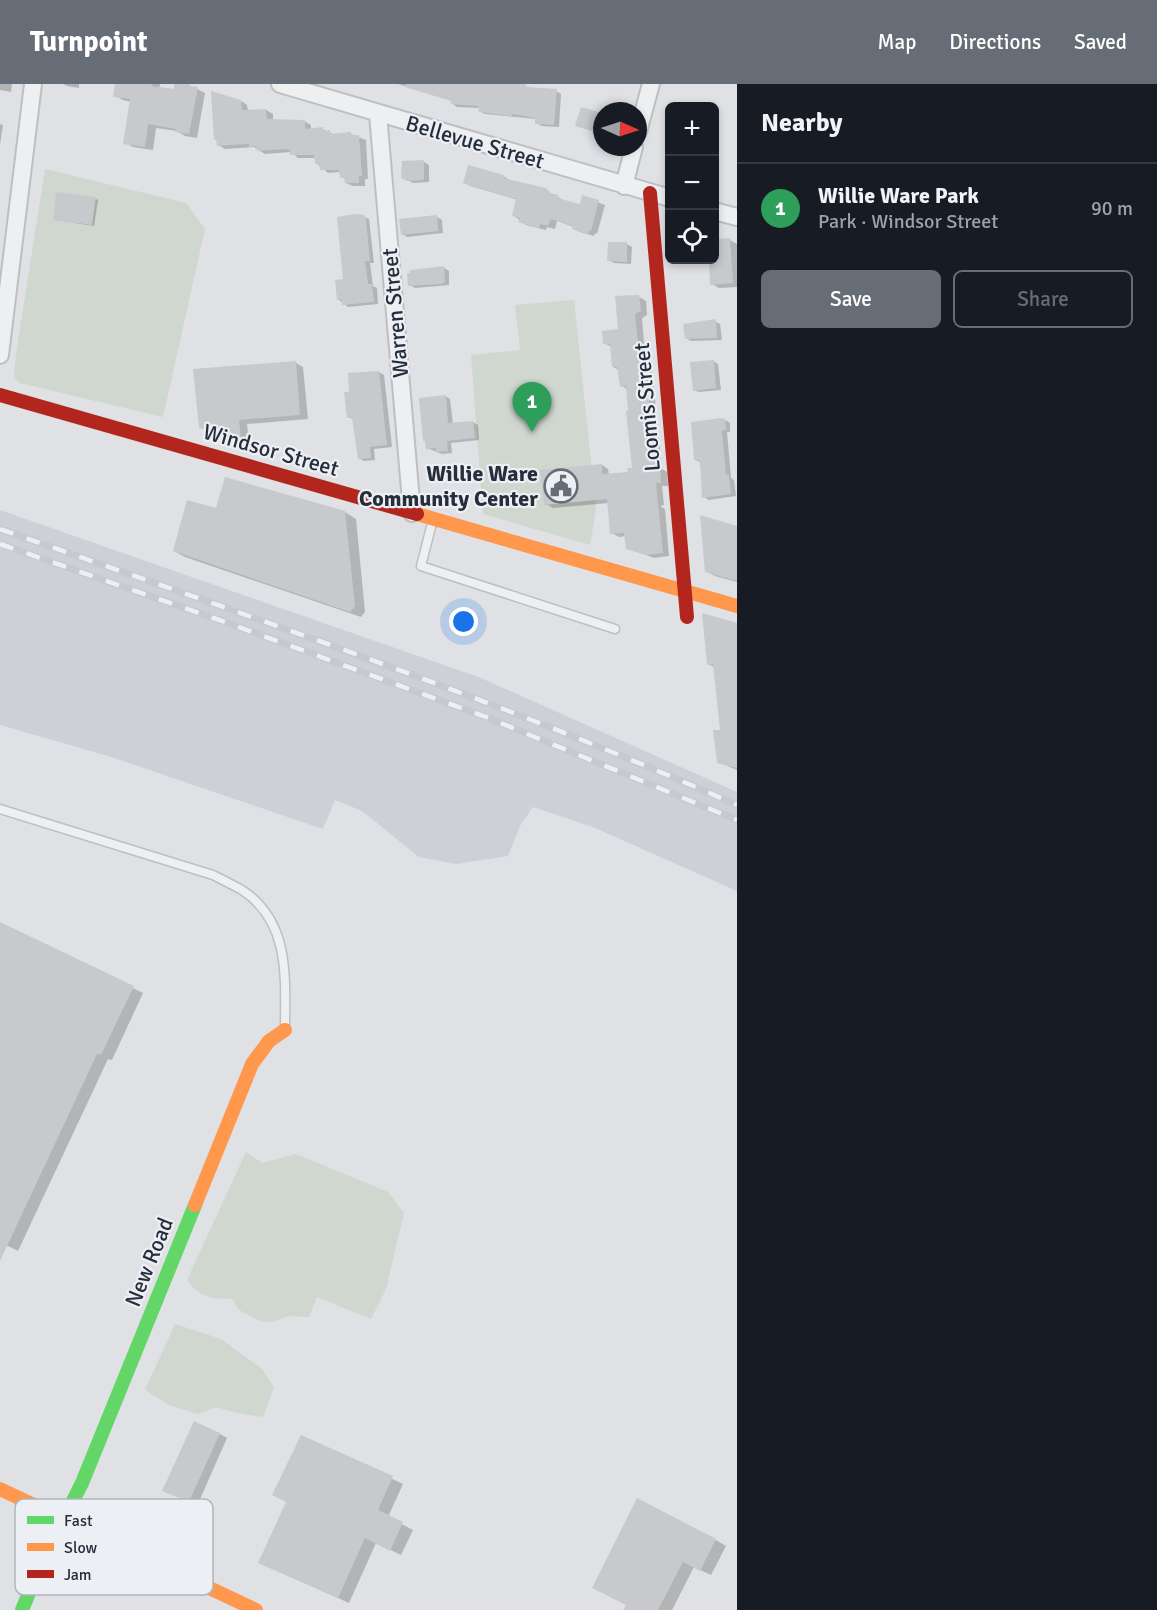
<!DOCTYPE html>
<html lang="en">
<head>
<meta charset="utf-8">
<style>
	body { margin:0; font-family:Signika,sans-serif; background:#242831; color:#f1f3f6 }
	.controls { position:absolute; right:18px; top:18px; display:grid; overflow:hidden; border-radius:9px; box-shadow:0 3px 9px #0003 }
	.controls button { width:54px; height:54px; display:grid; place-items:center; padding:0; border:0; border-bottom:2px solid #363941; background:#171b24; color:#f1f3f6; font:30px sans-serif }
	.compass { position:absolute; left:593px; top:18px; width:54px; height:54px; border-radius:50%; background:#171b24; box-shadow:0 3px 9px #0003; rotate:93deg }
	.you { position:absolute; left:464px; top:538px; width:21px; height:21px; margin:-15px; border:4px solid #fff; border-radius:50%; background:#1a73e8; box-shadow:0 0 0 9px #1a73e833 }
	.badge { display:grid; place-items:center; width:39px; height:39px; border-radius:50%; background:#676d76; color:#fff; font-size:20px; font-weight:700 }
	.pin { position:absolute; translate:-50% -50px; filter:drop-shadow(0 2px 3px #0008) }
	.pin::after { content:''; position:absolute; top:32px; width:21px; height:18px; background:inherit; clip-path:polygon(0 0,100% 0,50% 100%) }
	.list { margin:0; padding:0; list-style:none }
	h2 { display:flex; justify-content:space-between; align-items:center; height:78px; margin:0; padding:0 24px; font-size:26px }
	h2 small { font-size:20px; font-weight:400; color:#9ea1a6 }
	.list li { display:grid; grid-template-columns:39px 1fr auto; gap:18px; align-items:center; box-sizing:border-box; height:90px; padding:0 24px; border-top:2px solid #363941 }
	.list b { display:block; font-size:22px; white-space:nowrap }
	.list p { margin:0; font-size:20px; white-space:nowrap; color:#9ea1a6 }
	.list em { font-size:20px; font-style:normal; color:#9ea1a6 }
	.actions { display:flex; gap:12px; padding:18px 24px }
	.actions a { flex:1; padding:14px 0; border:2px solid #676d76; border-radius:9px; text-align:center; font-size:21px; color:#676d76 }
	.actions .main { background:#676d76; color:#fff }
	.icon { flex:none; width:33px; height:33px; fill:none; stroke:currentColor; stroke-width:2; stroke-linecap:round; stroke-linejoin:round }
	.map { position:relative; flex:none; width:737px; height:1526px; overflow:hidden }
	header { display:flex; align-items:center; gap:36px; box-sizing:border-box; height:84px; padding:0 30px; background:#676d76; color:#fff }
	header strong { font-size:28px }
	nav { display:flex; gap:33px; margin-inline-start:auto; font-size:21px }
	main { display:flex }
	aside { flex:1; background:#171b24 }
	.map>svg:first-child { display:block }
	.built { fill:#cdd0d7 }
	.green { fill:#cfd7cf }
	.shadow { fill:#0003 }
	.building { fill:#c7c9cc }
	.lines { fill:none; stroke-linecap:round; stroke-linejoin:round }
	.lane-casing { stroke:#bdbfc2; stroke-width:11 }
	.street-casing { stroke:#bdbfc2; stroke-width:20 }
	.lane { stroke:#eeeff1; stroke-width:8 }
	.street { stroke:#eeeff1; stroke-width:16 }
	.fast { stroke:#63d668; stroke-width:14 }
	.slow { stroke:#ff974d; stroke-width:14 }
	.jam { stroke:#b3261e; stroke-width:14 }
	.rail-casing { stroke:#c7c9cc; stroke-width:7 }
	.rail { stroke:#eceff4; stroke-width:4.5; stroke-dasharray:14; stroke-linecap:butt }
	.labels { text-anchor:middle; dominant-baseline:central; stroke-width:4.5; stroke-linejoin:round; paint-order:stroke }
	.street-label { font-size:22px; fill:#272e3b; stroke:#eceff4 }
	.poi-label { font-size:22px; font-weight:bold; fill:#272e3b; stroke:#eceff4; text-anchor:end }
	.key { fill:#eceff4; stroke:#b1b5bc; stroke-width:1.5 }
	.key-label { font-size:16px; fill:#272e3b }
</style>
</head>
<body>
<header>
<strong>Turnpoint</strong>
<nav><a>Map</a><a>Directions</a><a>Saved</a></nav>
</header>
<main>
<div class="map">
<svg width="737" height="1526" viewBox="0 0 737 1526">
	<rect width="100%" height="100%" fill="#dfe1e4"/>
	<!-- built -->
	<path class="built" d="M0,426L481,594L737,708V807L595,744L533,723L521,740L508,772L456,780L419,773L362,727L335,716L323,745L108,672L0,641Z"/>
	<!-- green -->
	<path class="green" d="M45,85L186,119L205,145L163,333L20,299L14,294L16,270Z
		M574,216L596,425L590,461L483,430L471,271L520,266L515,221Z
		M246,1068L262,1079L296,1070L388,1108L404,1129L386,1205L371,1235L317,1213L309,1233L289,1232L271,1238L260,1237L239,1226L232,1215C210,1214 201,1215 187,1196Z
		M175,1240L221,1255L262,1285L274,1303L263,1333L237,1329L216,1323L198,1330L171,1322L145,1306Z"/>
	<!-- shadow -->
	<path class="shadow" d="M0,0H12L11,8L0,6Z
		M63,0H79V4L67,2Z
		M118,0H160L159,5L175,7L197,5L205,9L197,54L185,52L177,47L156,44L153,66L133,63L125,59L131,18L123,16L115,12Z
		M398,0H515L531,5L556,7L561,10L559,43L542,42L537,39V35L485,30L480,27V24L457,23L453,20V17Z
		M241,17L247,21L248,27L266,26L273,30V37H304L311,41V46L322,45L335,51L350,50L366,56L368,95H365V102H353L346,99V95L341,93V88L328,89L316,79V74H298L291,68L265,70L254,63L225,65L218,61V56L215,55Z
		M0,40L3,41L0,61Z
		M670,56V69L667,67Z
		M424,78L429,81V98L413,99L403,93Z
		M503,92L509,96L545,106L563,116V117L581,122L583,113L605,121L597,150L595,149L594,152L580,148L574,145V143L557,137L555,145L547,143L546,146L526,141L513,131L518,116L471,102L464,99Z
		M96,115L98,116L94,142L56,136Z
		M364,133L369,135L374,179H370L373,202L377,204L378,220L348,223L338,215Z
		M437,133L442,136L443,149L407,153L402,150Z
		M730,156L737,160V203L719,204L712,200L710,176H714Z
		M609,159L627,160L632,163L631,180L614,179L609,176Z
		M444,184L449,187V201L415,204L410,201L412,190Z
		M639,213L646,217L647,231L642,234L645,272L651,275L662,385L667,388L668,402H662L664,421L660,422L665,425L669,472L654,474L627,464L626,452L619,453L612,449L609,419L553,424L546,420L602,381L608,385L609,391L629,390L633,385L628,306L622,302L619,286L613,283L612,263L604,259L620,246Z
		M715,237L720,240L722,256L691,257L686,254Z
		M713,277L718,280L721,306L699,308L694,306Z
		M296,279L303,283L308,335L247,340L249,359L208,347L200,343Z
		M379,288L384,291L392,363L374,365L375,376L364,377L359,374L354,336L349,333L351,309L349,290Z
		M445,312L450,315L453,340L473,338L478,341L479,356L451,359L452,369L442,370L427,364V358Z
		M725,336L730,339V348H727L731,394L734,396L736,412L709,416L704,413L700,378L695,376Z
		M217,426L345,428L356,435L365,528L361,533L185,473L174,467Z
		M701,433L737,443V498L715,492L706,487Z
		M704,531L737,540V686L718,678L721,647L715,584L709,580Z
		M0,840L143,909L112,976L108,975L18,1167L0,1158Z
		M220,1350L227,1354L197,1422L172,1410Z
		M302,1353L403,1400L388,1433L413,1446L401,1471L376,1459L349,1519L271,1484Z
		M716,1456L726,1462L711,1491L694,1483L672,1526H625L627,1521L604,1509Z"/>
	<!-- building -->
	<path class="building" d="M115,0H152L151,2L174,5V0H190V2L198,3L189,50L175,48L176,45L148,40L145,63L123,60L130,15L113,13Z
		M406,0H525L527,3L557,5L554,41L535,40V34L513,30L511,32L479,28L478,22L451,20V17L405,3Z
		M211,7L241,16L242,26L266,25L267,35L305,36V45L323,43V47L330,46V50L351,48V51H359L362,92H359V99H345L344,93L340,94L339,86H320L319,80H315L314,71H290V66L284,65L257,67L256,62L249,63V60L217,62L216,55L214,56Z
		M581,23L602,29V50L575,42Z
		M424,76V96L407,97L401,94L402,77Z
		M468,81L504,91L503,94L546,104L549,107V109L558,111L557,114L580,120L582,111L599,116L591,147L589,146L588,150L572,145L573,142L551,135L548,142L540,140L539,144L518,138L520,134L512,132L516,115L463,99Z
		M56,108L96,113L92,141L53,136Z
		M355,130L364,131L366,135L370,177H365L368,200H372L374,218L342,221L341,215L337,216L335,196L343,195L337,133Z
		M437,131L438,147L401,151L399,135Z
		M730,154L733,199L710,201L709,176H714V155Z
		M608,158H627V178L607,177Z
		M444,182L445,198L441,200L408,202L407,189H410V186Z
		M635,211H639L641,227L635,230L639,270H645L655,383L660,382L661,399H656L658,418H655L658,419L663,469L646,471L626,465L624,449L610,450L607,415L544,421L540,386L602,380V390L628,388L627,384H632L626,327H628L626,302L620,303L617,283H612L610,260H603L602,247L618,245L615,212Z
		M716,235L717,254L685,255L683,240Z
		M714,276L716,304L693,307L690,278Z
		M296,277L300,331L239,336L241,356L199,344L193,285Z
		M379,287L387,361L370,363L371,374L358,375L352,333L347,334L344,308H349L348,289Z
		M446,311L448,339L473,337L475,354L447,357L448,367L436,368V364L426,365L425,357H423L419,314Z
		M721,334L725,335L726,346H722L726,391H729L731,410L702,414L700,377L694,376L691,338Z
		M225,393L345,427L355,522L350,528L173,467L187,416L216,424Z
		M700,431L737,442V497L705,488Z
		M702,529L737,539V684L717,679L713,646H720L713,580L707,581Z
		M0,838L134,902L101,971L97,970L0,1177Z
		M194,1337L220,1349L189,1418L162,1407Z
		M301,1351L393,1392L378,1426L403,1438L390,1467L365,1454L338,1514L258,1479L286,1418L272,1411Z
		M637,1414L716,1455L700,1487L683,1478L658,1526H623L626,1521L592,1504Z"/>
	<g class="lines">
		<!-- lane casing -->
		<g class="lane-casing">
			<path id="lane" d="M433,435L421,482L615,545
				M0,725L213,791C223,796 233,801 242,806C291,838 285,895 285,946"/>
		</g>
		<!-- street casing -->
		<g class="street-casing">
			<path id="street" d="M280,0L670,114
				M378,30L412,429
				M638,48L651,0
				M624,102L634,63
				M714,127L737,133
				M0,271L33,0"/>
		</g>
		<!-- lane -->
		<use href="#lane" class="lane"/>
		<!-- street -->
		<use href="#street" class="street"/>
		<!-- fast -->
		<path class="fast" d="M22,1526L41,1480L82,1399L195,1121"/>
		<!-- slow -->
		<path class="slow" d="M417,430L737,522
			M195,1121L252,980L269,957L285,946
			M0,1405L256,1526"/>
		<!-- jam -->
		<path class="jam" d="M650,109L687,533
			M0,311L417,430"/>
		<!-- rail casing -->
		<g class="rail-casing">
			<path id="rail" d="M0,445C248,532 497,615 737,721
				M0,460L225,538L486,633L737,736"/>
		</g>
		<!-- rail -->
		<use href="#rail" class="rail"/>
	</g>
	<!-- icons -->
	<defs>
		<g id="civic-ring" transform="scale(1.725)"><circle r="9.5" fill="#eceff4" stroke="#676d76" stroke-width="1.5"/><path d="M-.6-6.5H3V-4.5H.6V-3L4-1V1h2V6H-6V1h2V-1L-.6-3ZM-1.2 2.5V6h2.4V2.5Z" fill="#676d76"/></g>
	</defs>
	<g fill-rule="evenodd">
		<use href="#civic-ring" x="561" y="402"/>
	</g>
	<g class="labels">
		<!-- street labels -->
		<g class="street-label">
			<text transform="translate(475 58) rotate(16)">Bellevue Street</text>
			<text transform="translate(395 229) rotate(-95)">Warren Street</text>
			<text transform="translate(647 323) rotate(-95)">Loomis Street</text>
			<text transform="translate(271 366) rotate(16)">Windsor Street</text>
			<text transform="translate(149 1178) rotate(-68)">New Road</text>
		</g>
		<!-- poi labels -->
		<g class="poi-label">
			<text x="538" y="389">Willie Ware<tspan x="538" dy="25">Community Center</tspan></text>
		</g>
	</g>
	<!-- legend -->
	<rect x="15" y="1415" width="198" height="96" rx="9" class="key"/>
	<rect x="27" y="1432" width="27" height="8" fill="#63d668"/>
	<rect x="27" y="1459" width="27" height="8" fill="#ff974d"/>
	<rect x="27" y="1486" width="27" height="8" fill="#b3261e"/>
	<g class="key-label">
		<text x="64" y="1442">Fast</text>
		<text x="64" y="1469">Slow</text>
		<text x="64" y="1496">Jam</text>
	</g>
</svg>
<div class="controls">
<button>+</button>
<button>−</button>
<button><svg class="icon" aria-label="locate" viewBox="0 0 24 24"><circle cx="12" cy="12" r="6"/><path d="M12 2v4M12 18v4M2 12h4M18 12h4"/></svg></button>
</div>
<svg class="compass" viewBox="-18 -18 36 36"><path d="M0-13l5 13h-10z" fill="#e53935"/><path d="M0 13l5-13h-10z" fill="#9ea1a6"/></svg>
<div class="you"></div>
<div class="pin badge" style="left:532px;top:348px;background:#2e9e5b">1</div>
</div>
<aside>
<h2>Nearby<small></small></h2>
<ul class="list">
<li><span class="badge" style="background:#2e9e5b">1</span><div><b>Willie Ware Park</b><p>Park · Windsor Street</p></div><em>90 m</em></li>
</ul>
<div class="actions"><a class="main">Save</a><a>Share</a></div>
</aside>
</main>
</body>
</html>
